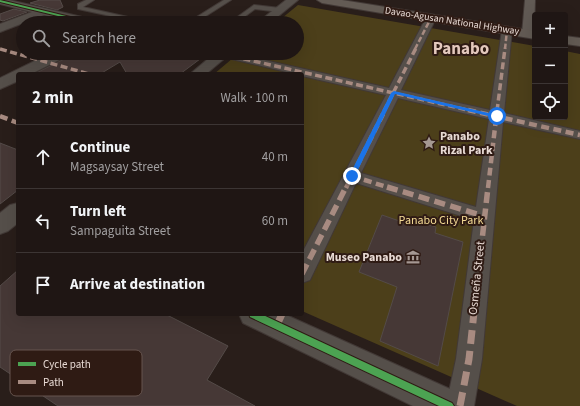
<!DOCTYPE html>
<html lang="en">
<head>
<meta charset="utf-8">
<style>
	body { margin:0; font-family:"Source Sans 3",sans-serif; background:#2c2322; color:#f1f3f6 }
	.controls { position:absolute; right:12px; top:12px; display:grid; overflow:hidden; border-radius:4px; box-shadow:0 4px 16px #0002 }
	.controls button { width:36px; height:36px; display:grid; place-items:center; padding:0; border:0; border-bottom:1px solid #3c3534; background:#1f1614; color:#f1f3f6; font:20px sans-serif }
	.stop { position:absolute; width:12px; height:12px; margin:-9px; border:3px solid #1a73e8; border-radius:50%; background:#fff }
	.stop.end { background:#1a73e8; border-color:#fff; box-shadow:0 1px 4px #0008 }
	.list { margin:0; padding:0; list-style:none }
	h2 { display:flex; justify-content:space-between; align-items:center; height:52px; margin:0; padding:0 16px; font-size:17px }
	h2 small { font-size:13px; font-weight:400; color:#a19fa0 }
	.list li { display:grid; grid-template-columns:26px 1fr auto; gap:12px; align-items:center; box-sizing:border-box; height:64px; padding:0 16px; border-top:1px solid #3c3534 }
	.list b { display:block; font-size:15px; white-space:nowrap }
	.list p { margin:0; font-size:13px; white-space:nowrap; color:#a19fa0 }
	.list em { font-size:13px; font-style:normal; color:#a19fa0 }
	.icon { flex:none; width:22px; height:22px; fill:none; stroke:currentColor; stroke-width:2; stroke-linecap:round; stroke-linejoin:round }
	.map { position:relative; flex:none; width:580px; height:406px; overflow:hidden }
	.search { position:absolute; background:#1f1614; box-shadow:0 4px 16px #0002; left:16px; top:16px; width:288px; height:44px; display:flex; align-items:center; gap:10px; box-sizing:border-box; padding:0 14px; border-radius:22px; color:#a19fa0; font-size:15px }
	.panel { position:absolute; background:#1f1614; box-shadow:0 4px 16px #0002; left:16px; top:72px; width:288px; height:244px; border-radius:4px }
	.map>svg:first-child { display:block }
	.green { fill:#4c3f1a }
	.building { fill:#463836; stroke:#544b48 }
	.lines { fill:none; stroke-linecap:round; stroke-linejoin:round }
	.service-casing { stroke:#423936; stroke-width:2 }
	.pedestrian-casing { stroke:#423936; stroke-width:2 }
	.minor-casing { stroke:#423936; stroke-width:2 }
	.tertiary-casing { stroke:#423936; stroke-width:2 }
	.secondary-casing { stroke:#423936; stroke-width:2 }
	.trunk-casing { stroke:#423936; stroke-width:2 }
	.path { stroke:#5f5854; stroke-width:2.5; stroke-dasharray:2 3; stroke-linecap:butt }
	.service { fill:#554f4a; fill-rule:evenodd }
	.pedestrian { fill:#554f4a; fill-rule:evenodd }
	.minor { fill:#554f4a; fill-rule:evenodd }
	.tertiary { fill:#554f4a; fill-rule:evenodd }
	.secondary { fill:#615a54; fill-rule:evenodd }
	.trunk { fill:#635b54; fill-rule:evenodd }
	.quiet-far4 { stroke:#a88b81; stroke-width:2.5; stroke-dasharray:5.5 2.5; stroke-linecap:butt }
	.quiet-far3 { stroke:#a88b81; stroke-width:3.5; stroke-dasharray:7 3.5; stroke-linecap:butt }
	.quiet-far2 { stroke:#a88b81; stroke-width:4.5; stroke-dasharray:8 4.5; stroke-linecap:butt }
	.quiet-far1 { stroke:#a88b81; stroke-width:5.5; stroke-dasharray:11 5.5; stroke-linecap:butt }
	.quiet { stroke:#a88b81; stroke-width:7; stroke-dasharray:14 7; stroke-linecap:butt }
	.cycleway-casing { stroke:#2f1b14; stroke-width:2 }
	.cycleway { fill:#4ca352; fill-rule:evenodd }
	.route { fill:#1a73e8 }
	.labels { text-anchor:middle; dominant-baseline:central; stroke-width:4; stroke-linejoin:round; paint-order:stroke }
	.far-street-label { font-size:10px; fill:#e8dad4; stroke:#2f1b14 }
	.poi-label { font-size:12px; font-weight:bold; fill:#e8dad4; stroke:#2f1b14; text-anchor:start }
	.park-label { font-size:12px; fill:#f4db95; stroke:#2f1b14 }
	.street-label { font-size:12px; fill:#e8dad4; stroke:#2f1b14 }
	.far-town-label { font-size:17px; font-weight:bold; fill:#e3c8bd; stroke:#2f1b14 }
	.key { fill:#2f1b14; stroke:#66544e; stroke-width:1 }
	.key-label { font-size:11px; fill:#e8dad4 }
</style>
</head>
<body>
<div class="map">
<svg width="580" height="406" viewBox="0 0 580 406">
	<rect width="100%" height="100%" fill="#291e1a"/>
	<!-- green -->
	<path class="green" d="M298,5L535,46V117H565V51L580,54V406H517L302,311V74H214L239,53H297V23H276Z"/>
	<!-- building -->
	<path class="building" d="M40,0H60L63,7L57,10L30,3Z
		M14,9L27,12L3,21L0,20V14Z
		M70,53H208L180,74L140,73L127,74L120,62L100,74H34L68,57Z
		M0,143L18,150V190L0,204Z
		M382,215L408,224L410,219L436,227L435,233L463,242L438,366L380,341L397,287L359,272Z
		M18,270V314H165L228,346L207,380L255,406H58L0,367V286Z"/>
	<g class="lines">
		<!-- service casing -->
		<g class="service-casing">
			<path id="service" d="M86,0H94L83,7L155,23H143L78,9V4Z
				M224,0H231L195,23H187Z
				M254,5L280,8L283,10L280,12L255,9L236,23H229Z"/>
		</g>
		<!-- pedestrian casing -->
		<g class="pedestrian-casing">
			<path id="pedestrian" d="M431,15L436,18L401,90L490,110L502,30L507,27L512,30L504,113L580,131V139L503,122L482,359L474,406H446L456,359L474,220L356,183L310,280L302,283V253L386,95L302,76V74H295L223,57L217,54L233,53L389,88L426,18ZM398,98L489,119L476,207L361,173Z"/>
		</g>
		<!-- minor casing -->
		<g class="minor-casing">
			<path id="minor" d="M0,0H9L95,20L97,23H76L44,15L0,32V24L32,12L0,4Z
				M51,53H69L67,56L31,74H18V81L0,89V78Z
				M239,314H284L461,394L466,406H413L243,323Z"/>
		</g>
		<!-- tertiary casing -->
		<g class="tertiary-casing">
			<path id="tertiary" d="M286,0H298L270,23H257Z
				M215,53H231L206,74H190Z
				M18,203V223L8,231L0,234V213L10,205Z"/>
		</g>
		<!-- secondary casing -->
		<g class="secondary-casing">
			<path id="secondary" d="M525,0H535L534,34L532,37H524L522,34Z"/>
		</g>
		<!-- trunk casing -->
		<g class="trunk-casing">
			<path id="trunk" d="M317,0H342L535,31V39L322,3Z
				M565,36L580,38V46L565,44Z"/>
		</g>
		<!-- path -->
		<path class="path" d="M422,223L424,215"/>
		<!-- service -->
		<use href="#service" class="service"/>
		<!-- pedestrian -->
		<use href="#pedestrian" class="pedestrian"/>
		<!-- minor -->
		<use href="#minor" class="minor"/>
		<!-- tertiary -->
		<use href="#tertiary" class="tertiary"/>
		<!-- secondary -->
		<use href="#secondary" class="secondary"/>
		<!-- trunk -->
		<use href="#trunk" class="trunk"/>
		<!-- quiet-far4 -->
		<path class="quiet-far4" d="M415,49L431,18
			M505,49L507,30"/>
		<!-- quiet-far3 -->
		<path class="quiet-far3" d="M0,49L89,74
			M223,54L472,111
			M384,111L416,48
			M497,111L505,48"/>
		<!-- quiet-far2 -->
		<path class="quiet-far2" d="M468,110L580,135
			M0,116L18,123
			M352,176L390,188
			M346,188L385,110
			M488,188L497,110"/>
		<!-- quiet-far1 -->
		<path class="quiet-far1" d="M387,187L484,216
			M302,274L346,187
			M477,285L488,187"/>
		<!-- quiet -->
		<path class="quiet" d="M277,325L282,314
			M460,406L469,359L477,284"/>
		<!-- cycleway casing -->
		<g class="cycleway-casing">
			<path id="cycleway" d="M0,0L91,22L93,23H87L0,2Z
				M249,314H261L452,403L454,406H439L250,317Z"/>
		</g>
		<!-- cycleway -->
		<use href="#cycleway" class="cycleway"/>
	</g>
	<!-- route -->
	<path class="route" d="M394,91L497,115L499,116L497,118L395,94L355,176L349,177V176L391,93Z"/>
	<!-- icons -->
	<defs>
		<g id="sight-bare" transform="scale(1.08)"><path d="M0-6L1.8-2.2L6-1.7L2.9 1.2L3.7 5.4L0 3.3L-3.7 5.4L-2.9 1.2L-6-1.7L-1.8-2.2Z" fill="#a59893" stroke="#2f1b14" stroke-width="2.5" paint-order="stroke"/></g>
		<g id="museum-bare" transform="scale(1.08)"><path d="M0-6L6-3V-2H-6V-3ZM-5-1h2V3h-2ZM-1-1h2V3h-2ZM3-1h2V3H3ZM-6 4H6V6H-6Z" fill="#a59893" stroke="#2f1b14" stroke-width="2.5" paint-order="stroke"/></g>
	</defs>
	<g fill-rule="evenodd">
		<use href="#sight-bare" x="429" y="143"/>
		<use href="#museum-bare" x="413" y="257"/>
	</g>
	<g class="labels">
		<!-- far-street labels -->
		<g class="far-street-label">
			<text transform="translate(452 21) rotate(9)">Davao-Agusan National Highway</text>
		</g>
		<!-- poi labels -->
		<g class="poi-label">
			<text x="440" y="136">Panabo<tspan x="440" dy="14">Rizal Park</tspan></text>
			<text x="402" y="257" text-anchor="end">Museo Panabo</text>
		</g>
		<!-- park labels -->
		<g class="park-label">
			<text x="441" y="220">Panabo City Park</text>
		</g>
		<!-- street labels -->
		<g class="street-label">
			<text transform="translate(477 278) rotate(-84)">Osmeña Street</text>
		</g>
		<!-- far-town labels -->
		<g class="far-town-label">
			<text x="461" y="49">Panabo</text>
		</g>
	</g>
	<!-- legend -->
	<rect x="10" y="350" width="132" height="46" rx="6" class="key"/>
	<rect x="18" y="362" width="18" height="4" fill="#4ca352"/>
	<rect x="18" y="380" width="18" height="4" fill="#a88b81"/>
	<g class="key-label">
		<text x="43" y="368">Cycle path</text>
		<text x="43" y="386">Path</text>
	</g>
</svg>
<div class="controls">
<button>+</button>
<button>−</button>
<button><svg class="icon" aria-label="locate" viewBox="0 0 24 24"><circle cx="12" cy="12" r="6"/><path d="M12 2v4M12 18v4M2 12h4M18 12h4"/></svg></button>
</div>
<div class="stop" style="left:497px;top:116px"></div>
<div class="stop end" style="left:352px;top:176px"></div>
<div class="search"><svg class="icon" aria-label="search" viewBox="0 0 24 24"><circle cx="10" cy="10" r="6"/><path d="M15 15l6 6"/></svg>Search here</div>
<section class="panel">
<h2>2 min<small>Walk · 100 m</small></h2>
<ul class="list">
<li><svg class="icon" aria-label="ahead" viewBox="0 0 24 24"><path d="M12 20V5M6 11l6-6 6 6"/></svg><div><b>Continue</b><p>Magsaysay Street</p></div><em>40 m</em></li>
<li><svg class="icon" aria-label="left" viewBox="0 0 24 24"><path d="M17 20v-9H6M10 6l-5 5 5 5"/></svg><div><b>Turn left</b><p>Sampaguita Street</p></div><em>60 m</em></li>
<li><svg class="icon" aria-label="arrive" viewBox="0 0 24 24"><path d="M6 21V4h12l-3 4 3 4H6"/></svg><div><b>Arrive at destination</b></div></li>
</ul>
</section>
</div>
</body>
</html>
